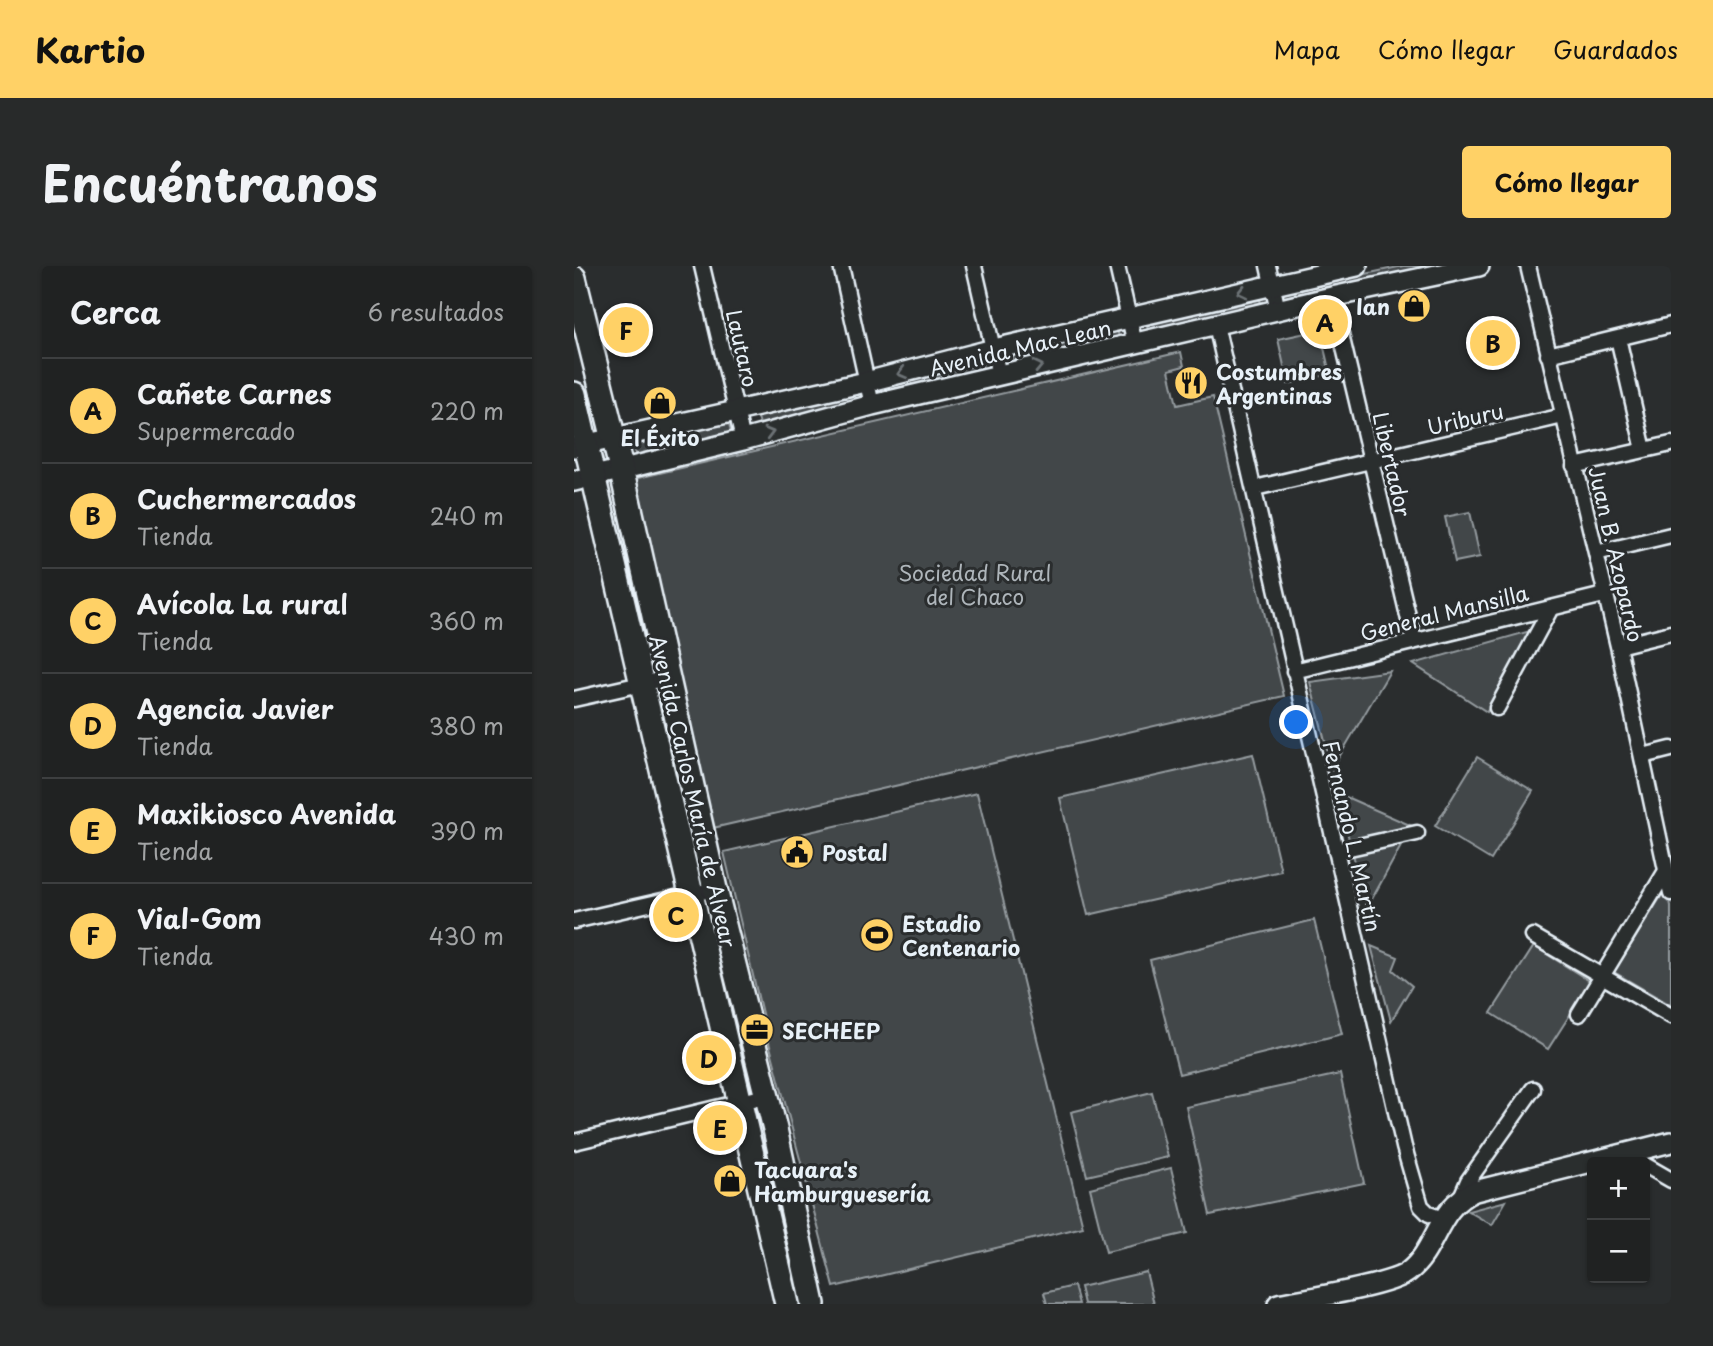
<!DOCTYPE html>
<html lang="es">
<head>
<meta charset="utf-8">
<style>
	body { margin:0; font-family:"Playpen Sans",sans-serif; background:#282a2a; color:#f1f3f6 }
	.controls { position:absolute; right:21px; bottom:21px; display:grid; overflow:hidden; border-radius:7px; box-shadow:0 2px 5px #0004 }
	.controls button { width:63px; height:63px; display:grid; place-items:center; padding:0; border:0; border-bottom:2px solid #3d3f40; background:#202222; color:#f1f3f6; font:35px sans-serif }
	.you { position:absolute; left:723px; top:457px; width:24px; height:24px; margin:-18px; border:5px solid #fff; border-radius:50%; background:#1a73e8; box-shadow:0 0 0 10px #1a73e833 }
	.badge { display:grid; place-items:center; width:46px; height:46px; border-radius:50%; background:#ffd166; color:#111; font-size:23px; font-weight:700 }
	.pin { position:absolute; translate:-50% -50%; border:4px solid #fff; box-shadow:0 2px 7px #0006 }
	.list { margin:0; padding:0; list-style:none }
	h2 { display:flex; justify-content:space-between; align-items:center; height:91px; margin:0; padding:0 28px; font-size:30px }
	h2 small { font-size:23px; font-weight:400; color:#a2a4a5 }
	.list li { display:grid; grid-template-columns:46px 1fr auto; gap:21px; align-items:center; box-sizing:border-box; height:105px; padding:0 28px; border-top:2px solid #3d3f40 }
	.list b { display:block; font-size:26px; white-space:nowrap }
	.list p { margin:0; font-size:23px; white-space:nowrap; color:#a2a4a5 }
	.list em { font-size:23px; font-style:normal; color:#a2a4a5 }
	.map { position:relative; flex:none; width:1097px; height:1038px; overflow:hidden; border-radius:7px }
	header { display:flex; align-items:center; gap:42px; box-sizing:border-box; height:98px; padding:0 35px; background:#ffd166; color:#111 }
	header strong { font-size:33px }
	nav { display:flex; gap:38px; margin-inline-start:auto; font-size:24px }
	.intro { display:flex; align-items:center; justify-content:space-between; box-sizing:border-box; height:168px; padding:0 42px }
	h1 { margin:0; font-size:49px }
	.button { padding:18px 32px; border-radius:7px; background:#ffd166; color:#111; font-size:24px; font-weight:700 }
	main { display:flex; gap:42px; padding:0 42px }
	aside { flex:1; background:#202222; border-radius:7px; box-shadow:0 2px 5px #0004 }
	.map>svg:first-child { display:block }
	.green { fill:#424648; stroke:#959ca0; stroke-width:2 }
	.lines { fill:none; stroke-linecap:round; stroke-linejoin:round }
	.street-casing { stroke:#e8f1f8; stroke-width:19 }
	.secondary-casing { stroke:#e8f1f8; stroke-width:24 }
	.primary-casing { stroke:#e8f1f8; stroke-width:28 }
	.street { stroke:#2a2d2e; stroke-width:14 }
	.secondary { stroke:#2a2d2e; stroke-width:19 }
	.primary { stroke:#2a2d2e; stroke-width:23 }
	.oneway { stroke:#6c7275 }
	.labels { text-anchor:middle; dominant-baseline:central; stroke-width:6; stroke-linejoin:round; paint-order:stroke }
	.poi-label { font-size:21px; font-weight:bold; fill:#e8f1f8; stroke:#2a2d2e; text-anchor:start }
	.street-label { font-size:21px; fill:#e8f1f8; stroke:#2a2d2e }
	.park-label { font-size:21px; fill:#aeb5ba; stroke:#2a2d2e }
</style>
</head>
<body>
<header>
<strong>Kartio</strong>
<nav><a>Mapa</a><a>Cómo llegar</a><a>Guardados</a></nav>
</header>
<div class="intro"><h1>Encuéntranos</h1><a class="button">Cómo llegar</a></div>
<main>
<aside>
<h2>Cerca<small>6 resultados</small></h2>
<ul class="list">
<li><span class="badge">A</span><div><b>Cañete Carnes</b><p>Supermercado</p></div><em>220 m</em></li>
<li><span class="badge">B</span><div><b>Cuchermercados</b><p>Tienda</p></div><em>240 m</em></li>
<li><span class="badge">C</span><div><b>Avícola La rural</b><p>Tienda</p></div><em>360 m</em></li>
<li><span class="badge">D</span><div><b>Agencia Javier</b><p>Tienda</p></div><em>380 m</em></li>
<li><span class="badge">E</span><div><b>Maxikiosco Avenida</b><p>Tienda</p></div><em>390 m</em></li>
<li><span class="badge">F</span><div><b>Vial-Gom</b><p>Tienda</p></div><em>430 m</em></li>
</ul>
</aside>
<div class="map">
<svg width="1097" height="1038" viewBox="0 0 1097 1038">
	<rect width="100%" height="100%" fill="#2a2d2e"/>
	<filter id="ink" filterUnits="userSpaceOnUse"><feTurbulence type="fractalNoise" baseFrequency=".0143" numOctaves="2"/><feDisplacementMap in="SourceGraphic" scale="14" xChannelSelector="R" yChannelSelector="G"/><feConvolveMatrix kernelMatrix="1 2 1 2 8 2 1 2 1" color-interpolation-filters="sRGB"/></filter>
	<g filter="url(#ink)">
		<!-- green -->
		<path class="green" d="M829,0H878L722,33L721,23Z
			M685,30L688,41L575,68L572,56Z
			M543,63L546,75L441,100L438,88Z
			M746,64L756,108L714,118L704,73Z
			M607,86L610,100L595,104L603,139L639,131L710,430L139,562L59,221L64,212Z
			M407,95L410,107L315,129L312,117Z
			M278,125L281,137L186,159L183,147Z
			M154,154L157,166L62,189L59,176Z
			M896,246L906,291L881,296L871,251Z
			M956,365L913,446L839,398Z
			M816,405L758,503L736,416Z
			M679,488L707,605L514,649L486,532Z
			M903,491L959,525L917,594L861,560Z
			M403,527L509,961L260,1021L193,769L150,586Z
			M763,527L838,560L793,642Z
			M1093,621L1097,640V739L1040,706Z
			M740,654L768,768L605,808L576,694Z
			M797,680L824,691L819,704L838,720L817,755Z
			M960,680L1017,716L974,783L917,747Z
			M766,808L790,917L636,949L612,841Z
			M578,826L594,891L513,910L497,846Z
			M597,902L613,967L532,986L516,922Z
			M932,935L918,959L894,945Z
			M572,1006L580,1038H510L506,1021Z
			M500,1020L505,1038H473L470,1027Z"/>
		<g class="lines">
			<!-- street casing -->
			<g class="street-casing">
				<path id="street" d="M128,0L169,174
					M267,0L298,139
					M400,0L425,109
					M543,0L561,78
					M694,0L704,44
					M954,0L1044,380L1097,627
					M758,31L840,375
					M642,59L830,881L847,940L855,948L869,953
					M1044,72L1070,184
					M974,89L1097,59
					M1000,200L1097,178
					M681,222L989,150
					M1022,287L1097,269
					M1044,380L1097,367
					M720,405L1030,329
					M0,433L94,412
					M923,442L977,342
					M1069,490L1097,483
					M762,585L843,567
					M0,655L141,623
					M959,670L1097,750
					M1005,748L1092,605
					M0,876L192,830
					M1071,899L1097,914
					M887,931L894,915L959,823"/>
			</g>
			<!-- secondary casing -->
			<g class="secondary-casing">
				<path id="secondary" d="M0,181L292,116L420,83L783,0
					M0,215L169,174L298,139L758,31L905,0
					M704,1038C730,1033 816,1020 834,1006C864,983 862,941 901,925L1097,876"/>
			</g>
			<!-- primary casing -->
			<g class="primary-casing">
				<path id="primary" d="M0,12L47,202L141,623L201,863L239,1038
					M0,128L213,1038"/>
			</g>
			<!-- street -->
			<use href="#street" class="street"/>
			<!-- secondary -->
			<use href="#secondary" class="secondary"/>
			<!-- primary -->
			<use href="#primary" class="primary"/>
		</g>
		<!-- one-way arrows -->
		<defs><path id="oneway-chevron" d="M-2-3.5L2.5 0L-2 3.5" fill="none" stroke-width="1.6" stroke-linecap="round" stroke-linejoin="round" transform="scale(1.75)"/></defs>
		<g class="oneway">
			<use href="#oneway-chevron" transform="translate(668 26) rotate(167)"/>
			<use href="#oneway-chevron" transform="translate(464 100) rotate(-13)"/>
			<use href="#oneway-chevron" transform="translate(328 107) rotate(165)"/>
			<use href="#oneway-chevron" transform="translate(195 167) rotate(-15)"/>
		</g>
	</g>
	<!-- icons -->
	<defs>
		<g id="shop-disc" transform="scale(1.75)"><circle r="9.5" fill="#ffd166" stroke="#2a2d2e"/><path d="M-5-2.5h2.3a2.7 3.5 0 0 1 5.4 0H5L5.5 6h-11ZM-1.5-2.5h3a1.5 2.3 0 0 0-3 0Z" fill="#111"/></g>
		<g id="restaurant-disc" transform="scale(1.75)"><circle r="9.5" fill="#ffd166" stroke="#2a2d2e"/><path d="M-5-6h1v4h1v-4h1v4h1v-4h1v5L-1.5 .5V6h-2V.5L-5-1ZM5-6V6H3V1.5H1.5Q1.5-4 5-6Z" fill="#111"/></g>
		<g id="civic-disc" transform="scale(1.75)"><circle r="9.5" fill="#ffd166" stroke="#2a2d2e"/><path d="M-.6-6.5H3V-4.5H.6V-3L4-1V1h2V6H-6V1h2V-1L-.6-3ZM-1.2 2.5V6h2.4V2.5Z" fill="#111"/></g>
		<g id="stadium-disc" transform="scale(1.75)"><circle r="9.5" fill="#ffd166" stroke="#2a2d2e"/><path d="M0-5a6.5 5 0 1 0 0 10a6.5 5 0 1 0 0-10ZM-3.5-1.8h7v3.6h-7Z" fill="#111"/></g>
		<g id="office-disc" transform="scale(1.75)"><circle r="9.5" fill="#ffd166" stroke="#2a2d2e"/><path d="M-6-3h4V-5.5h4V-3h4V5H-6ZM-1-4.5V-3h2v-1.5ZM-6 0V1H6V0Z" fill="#111"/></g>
	</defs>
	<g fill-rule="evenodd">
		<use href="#shop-disc" x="840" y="40"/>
		<use href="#restaurant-disc" x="617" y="117"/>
		<use href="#shop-disc" x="86" y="137"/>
		<use href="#civic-disc" x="223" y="586"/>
		<use href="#stadium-disc" x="303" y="669"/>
		<use href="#office-disc" x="183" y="764"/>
		<use href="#shop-disc" x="156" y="915"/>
	</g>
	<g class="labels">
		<!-- poi labels -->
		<g class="poi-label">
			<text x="816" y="40" text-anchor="end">Ian</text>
			<text x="642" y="105">Costumbres<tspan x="642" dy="24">Argentinas</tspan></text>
			<text x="86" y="171" text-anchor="middle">El Éxito</text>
			<text x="248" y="586">Postal</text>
			<text x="328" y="657">Estadio<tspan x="328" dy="24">Centenario</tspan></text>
			<text x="208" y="764">SECHEEP</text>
			<text x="180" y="903">Tacuara's<tspan x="180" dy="24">Hamburguesería</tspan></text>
		</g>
		<!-- street labels -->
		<g class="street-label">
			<text transform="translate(446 81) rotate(-13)">Avenida Mac Lean</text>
			<text transform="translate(169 82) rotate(77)">Lautaro</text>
			<text transform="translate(891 152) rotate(-13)">Uriburu</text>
			<text transform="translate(819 198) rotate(77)">Libertador</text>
			<text transform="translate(1043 288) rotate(77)">Juan B. Azopardo</text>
			<text transform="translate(870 346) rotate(-14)">General Mansilla</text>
			<text transform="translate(120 525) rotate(77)">Avenida Carlos María de Alvear</text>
			<text transform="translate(779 570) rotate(77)">Fernando L. Martín</text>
		</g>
		<!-- park labels -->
		<g class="park-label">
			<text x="401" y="306">Sociedad Rural<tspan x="401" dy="24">del Chaco</tspan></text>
		</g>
	</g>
</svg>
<div class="controls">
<button>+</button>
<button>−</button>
</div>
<div class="you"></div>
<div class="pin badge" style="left:751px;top:56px">A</div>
<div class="pin badge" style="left:919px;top:77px">B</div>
<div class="pin badge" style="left:102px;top:649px">C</div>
<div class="pin badge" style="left:135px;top:792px">D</div>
<div class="pin badge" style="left:146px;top:862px">E</div>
<div class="pin badge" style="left:52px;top:64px">F</div>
</div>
</main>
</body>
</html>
